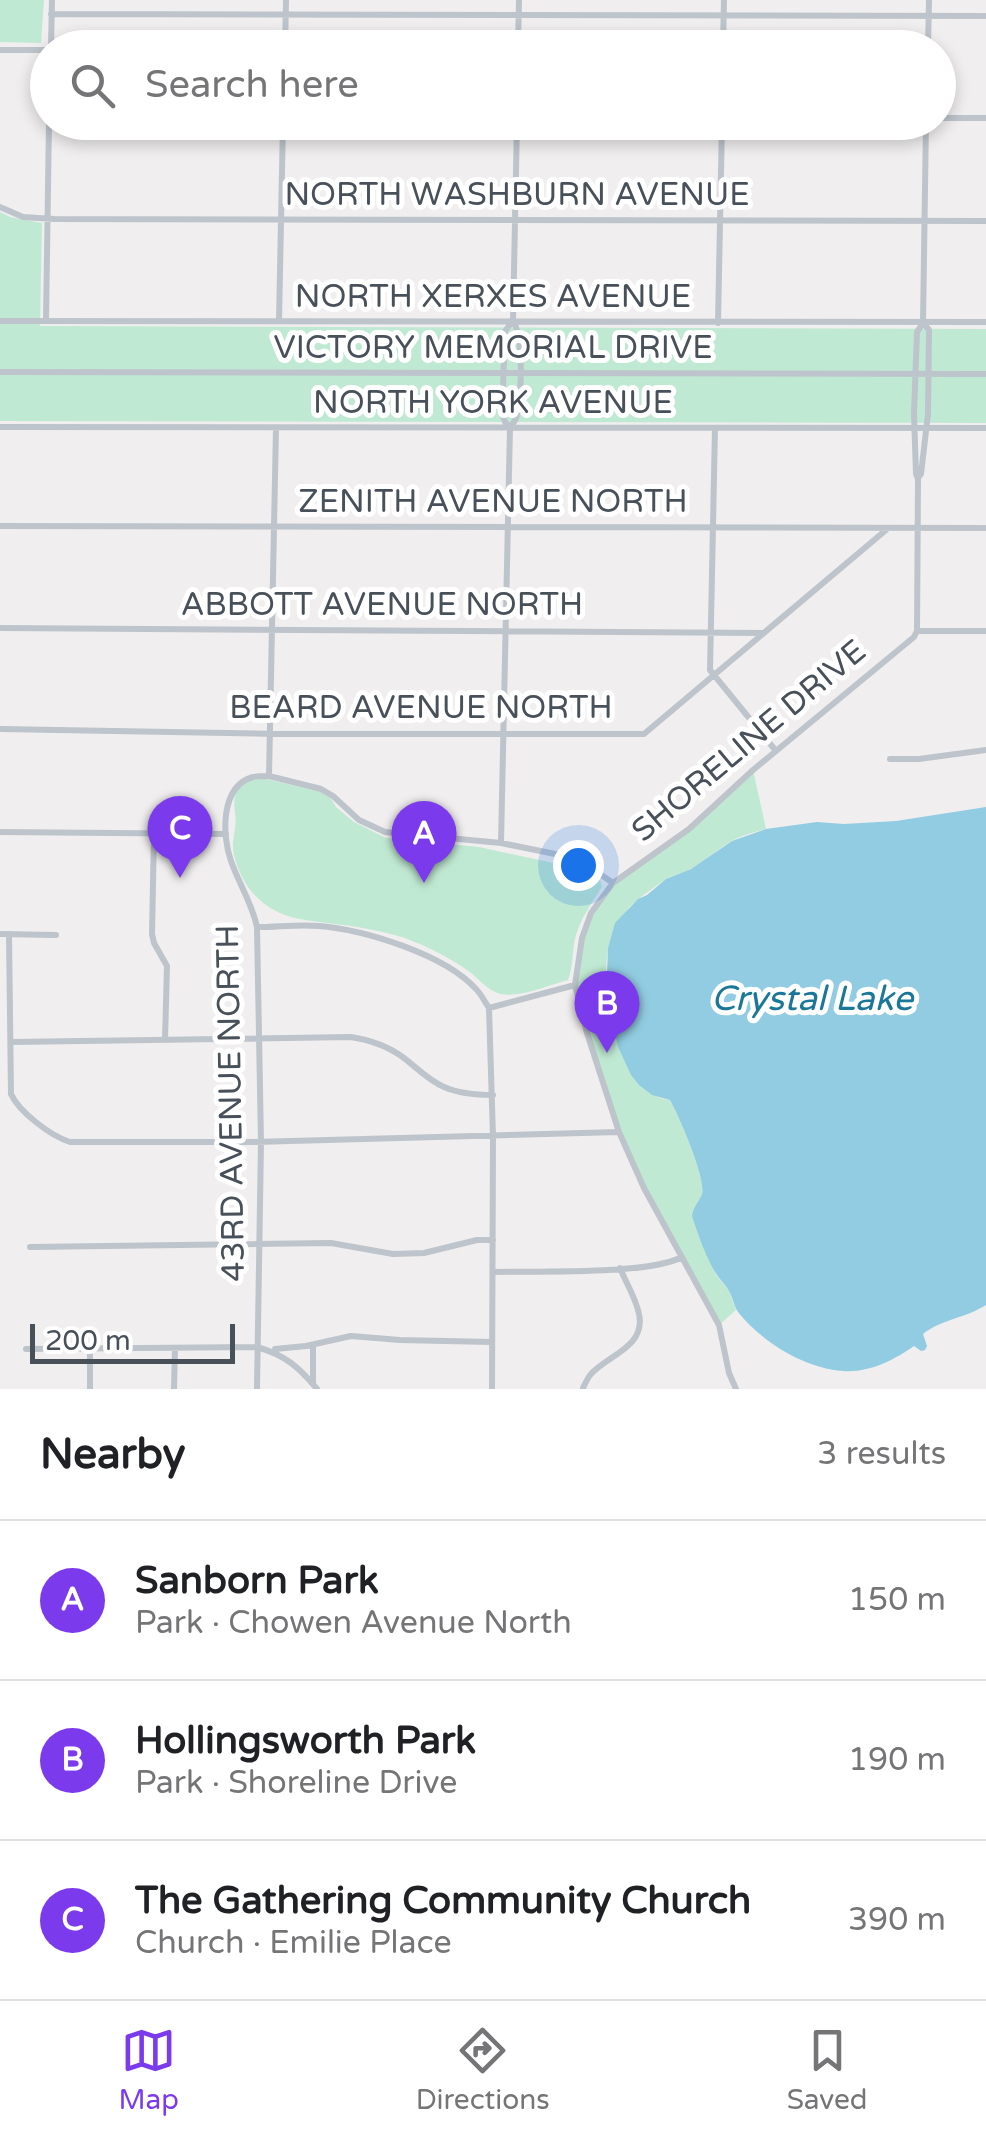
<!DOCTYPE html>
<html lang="en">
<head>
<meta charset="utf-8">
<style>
	body { margin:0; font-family:"Varela Round",sans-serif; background:#f2f2f2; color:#202124 }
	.scale { position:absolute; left:30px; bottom:25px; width:205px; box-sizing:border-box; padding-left:10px; border:5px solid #485059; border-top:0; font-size:28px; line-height:35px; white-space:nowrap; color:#485059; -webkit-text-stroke:8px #fff; paint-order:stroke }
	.you { position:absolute; left:578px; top:865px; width:35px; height:35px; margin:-25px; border:8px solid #fff; border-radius:50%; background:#1a73e8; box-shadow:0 0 0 15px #1a73e833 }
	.badge { display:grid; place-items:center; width:65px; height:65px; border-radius:50%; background:#7c3aed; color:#fff; font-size:32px; font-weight:700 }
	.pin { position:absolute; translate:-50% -82px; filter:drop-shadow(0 2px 5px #0008) }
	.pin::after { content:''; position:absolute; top:52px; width:35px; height:30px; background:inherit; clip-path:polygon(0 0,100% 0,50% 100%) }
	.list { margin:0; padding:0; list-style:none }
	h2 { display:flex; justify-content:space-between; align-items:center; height:130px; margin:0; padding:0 40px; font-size:42px }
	h2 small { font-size:32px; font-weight:400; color:#757577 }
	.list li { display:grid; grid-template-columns:65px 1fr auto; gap:30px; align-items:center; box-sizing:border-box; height:160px; padding:0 40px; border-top:2px solid #e0e0e0 }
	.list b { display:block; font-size:38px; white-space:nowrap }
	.list p { margin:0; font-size:32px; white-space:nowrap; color:#757577 }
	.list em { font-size:32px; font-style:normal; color:#757577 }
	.icon { flex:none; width:55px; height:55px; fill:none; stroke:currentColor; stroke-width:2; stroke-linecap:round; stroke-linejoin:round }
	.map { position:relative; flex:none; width:986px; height:1389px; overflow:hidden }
	.search { position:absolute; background:#fff; box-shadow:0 5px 15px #0003; left:30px; right:30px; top:30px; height:110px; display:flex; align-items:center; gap:25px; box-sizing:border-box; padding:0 35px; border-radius:55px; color:#757577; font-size:38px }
	.sheet { height:610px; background:#fff }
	nav { display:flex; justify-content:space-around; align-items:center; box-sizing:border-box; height:140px; border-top:2px solid #e0e0e0; background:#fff; font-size:28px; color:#757577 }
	nav a { display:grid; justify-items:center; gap:5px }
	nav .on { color:#7c3aed }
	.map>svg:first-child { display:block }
	.green { fill:#c0e9d3 }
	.water { fill:#92cce2 }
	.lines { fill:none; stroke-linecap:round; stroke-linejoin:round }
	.minor { stroke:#bdc4cb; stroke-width:6 }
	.labels { text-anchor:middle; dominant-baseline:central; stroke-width:10; stroke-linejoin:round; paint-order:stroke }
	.street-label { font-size:32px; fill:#485059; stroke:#fff }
	.water-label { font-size:35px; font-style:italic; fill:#1b7798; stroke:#fff }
</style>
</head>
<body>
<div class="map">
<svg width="986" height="1389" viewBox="0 0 986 1389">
	<rect width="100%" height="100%" fill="#f0eeee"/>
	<!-- green -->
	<path class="green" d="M0,0H44L41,43L0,42Z
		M0,212L10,217L42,223L40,326L986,329V423L0,421Z
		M753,770L766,829C754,832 740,836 730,842C716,850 705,861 692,868C685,872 677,874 670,877C662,881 633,902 628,909C620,919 610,938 608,950C600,993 617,1094 670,1100C679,1116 706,1178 702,1194C699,1202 693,1206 692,1216L716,1275L729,1291L736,1310L719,1325L644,1188L619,1132L575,985L586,922L613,883L689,829Z
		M262,778L321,792L330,797L336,807L354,822L386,838L479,847L586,870L600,880L602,887C591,904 580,919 575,939C572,952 573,968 568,980C548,985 521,998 501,994C487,991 476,975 464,968C443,954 419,942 395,935C376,930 355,926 335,924C301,919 277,920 252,892C242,880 232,858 233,843C234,832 237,823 235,813C232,788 238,782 262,778Z"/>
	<!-- water -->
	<path class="water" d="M986,807V1305C966,1318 942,1319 923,1334L927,1346L925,1350L921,1351L914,1346C894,1360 869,1373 843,1371C804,1368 762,1342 738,1312C734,1306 733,1298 729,1291C725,1284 719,1279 715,1272C705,1255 698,1234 692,1216C693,1206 699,1202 702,1194C706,1178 679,1116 670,1100L652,1095L639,1085L631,1075L618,1047L610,1011L607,974L608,948L615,923L638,899L647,895L666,879L691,869L732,841L766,829L817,822L844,824L896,821Z"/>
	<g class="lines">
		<!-- minor -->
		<path class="minor" d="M51,14L986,16
			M51,48L52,0
			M285,48L286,0
			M518,48L519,0
			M723,48L724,0
			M928,48L929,0
			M0,50H48
			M938,118H986
			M0,207L23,217L54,219L986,221
			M0,321L986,322
			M46,321L49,122
			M279,321L283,122
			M718,323L722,122
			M0,372L986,374
			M0,427L986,428
			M510,427L505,422L502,414L505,331L512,322
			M715,428L710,670L776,751
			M918,478L921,474L928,414L929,330L924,324
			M0,526L986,528
			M0,628L764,633
			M917,631L918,479L916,474L914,414L917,332L923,323L926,122
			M917,631H986
			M0,729L280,734H644L886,530
			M890,759H919L986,750
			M269,776L321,789L333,796L359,820L385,832L501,843L565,856L588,866L613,883
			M0,832L226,834
			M154,833L152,934L154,943L167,966L165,1039
			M501,843L510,427C515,421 516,420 518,412C521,392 524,337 513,321L517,122
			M257,927C278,927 299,924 319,926C365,930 444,954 476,989C481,994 485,1002 489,1008L575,985
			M0,934L56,935
			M9,934L11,1094C19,1112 51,1136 70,1142H253L619,1132
			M489,1008L493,1137L492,1389
			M11,1042L351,1037C370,1040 388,1046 404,1058C417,1068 428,1080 444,1087C460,1094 476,1095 493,1095
			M30,1247L331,1243L393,1254L424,1253L477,1240H493
			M493,1272C535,1271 649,1275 682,1257
			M26,1349L257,1347C285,1355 299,1367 317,1389
			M275,1349L306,1346L351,1336L400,1340L492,1342
			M313,1382V1345
			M583,1388C585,1384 588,1377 591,1374C608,1355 646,1347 639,1314C636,1298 626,1283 620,1268
			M90,1389V1349
			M174,1389L175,1348
			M257,1389L261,1142L257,927C252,903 239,884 231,861C222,836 220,786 253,777C255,776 267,776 269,776L276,428
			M736,1389L729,1373L719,1325L644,1188L619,1132L587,1033L575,985L582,938L591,913L613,883L689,829L753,770L914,637L917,631"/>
	</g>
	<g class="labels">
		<!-- street labels -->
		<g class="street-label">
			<text x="517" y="195">NORTH WASHBURN AVENUE</text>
			<text x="493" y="297">NORTH XERXES AVENUE</text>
			<text x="493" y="348">VICTORY MEMORIAL DRIVE</text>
			<text x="493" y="403">NORTH YORK AVENUE</text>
			<text x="493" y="502">ZENITH AVENUE NORTH</text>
			<text x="382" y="605">ABBOTT AVENUE NORTH</text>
			<text x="421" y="708">BEARD AVENUE NORTH</text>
			<text transform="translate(749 741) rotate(-40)">SHORELINE DRIVE</text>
			<text transform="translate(231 1103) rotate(-91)">43RD AVENUE NORTH</text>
		</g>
		<!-- water labels -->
		<g class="water-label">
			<text x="812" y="999">Crystal Lake</text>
		</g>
	</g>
</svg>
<div class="scale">200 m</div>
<div class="you"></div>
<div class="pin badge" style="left:424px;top:883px">A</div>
<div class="pin badge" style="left:607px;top:1053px">B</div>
<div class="pin badge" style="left:180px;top:878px">C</div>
<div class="search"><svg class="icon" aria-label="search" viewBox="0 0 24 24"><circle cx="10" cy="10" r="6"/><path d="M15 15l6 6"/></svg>Search here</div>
</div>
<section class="sheet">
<h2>Nearby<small>3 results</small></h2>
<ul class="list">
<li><span class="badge">A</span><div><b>Sanborn Park</b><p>Park · Chowen Avenue North</p></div><em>150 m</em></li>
<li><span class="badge">B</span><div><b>Hollingsworth Park</b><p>Park · Shoreline Drive</p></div><em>190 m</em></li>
<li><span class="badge">C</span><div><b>The Gathering Community Church</b><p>Church · Emilie Place</p></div><em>390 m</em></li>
</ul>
</section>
<nav>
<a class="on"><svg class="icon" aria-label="map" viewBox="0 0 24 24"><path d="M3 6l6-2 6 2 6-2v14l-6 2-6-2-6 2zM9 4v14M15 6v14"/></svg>Map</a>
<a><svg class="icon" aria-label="directions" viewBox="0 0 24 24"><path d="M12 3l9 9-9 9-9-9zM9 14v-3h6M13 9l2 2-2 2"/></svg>Directions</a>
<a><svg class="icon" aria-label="saved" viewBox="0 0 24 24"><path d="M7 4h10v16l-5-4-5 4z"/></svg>Saved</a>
</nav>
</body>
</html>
